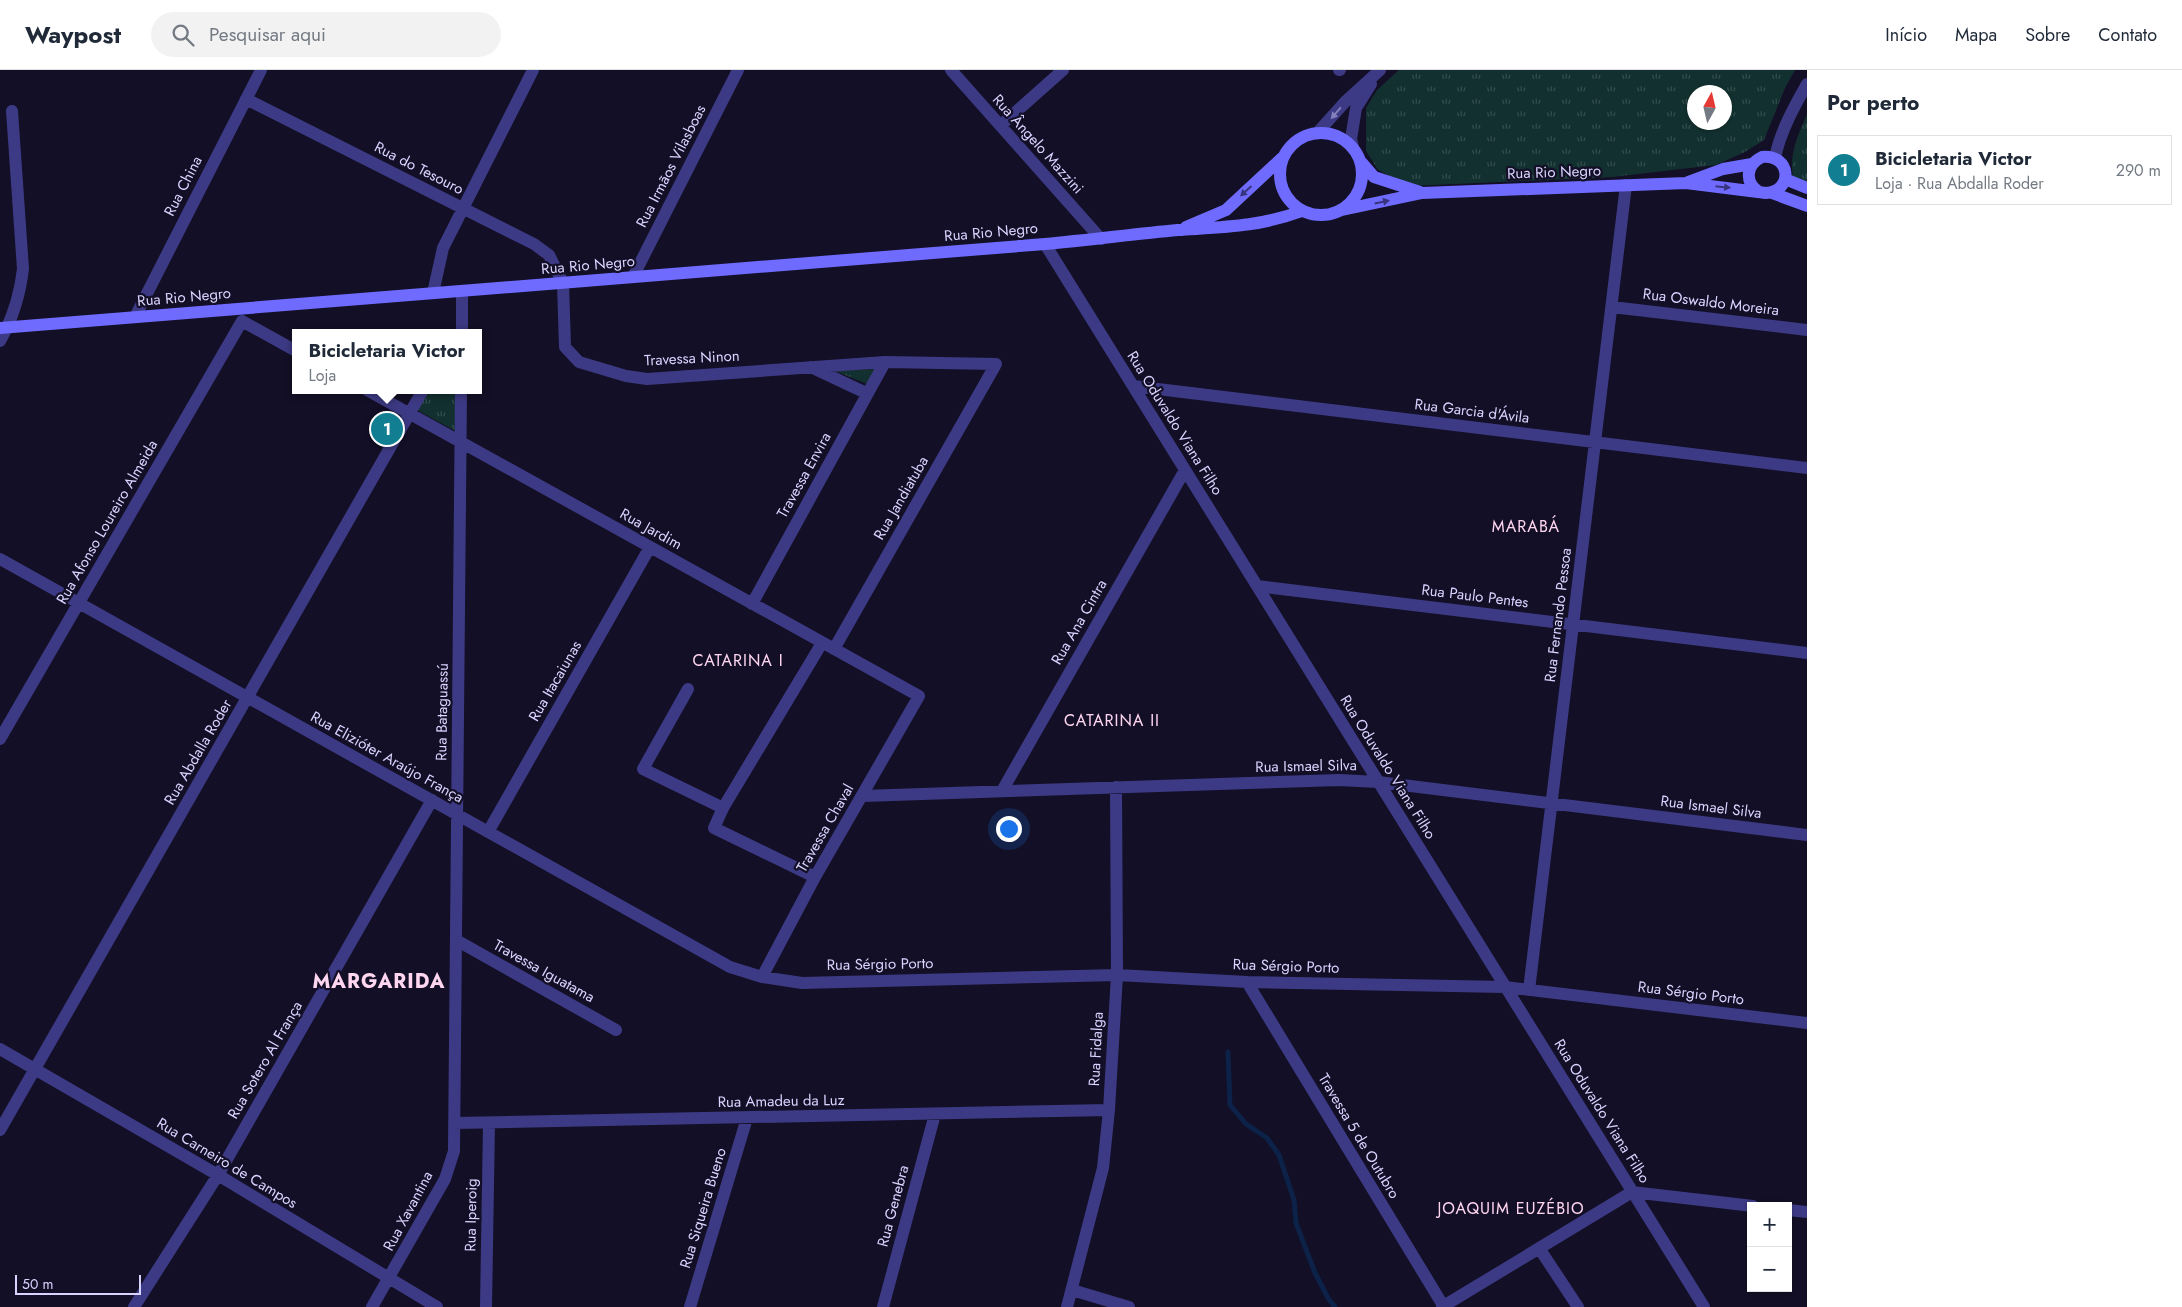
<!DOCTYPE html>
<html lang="pt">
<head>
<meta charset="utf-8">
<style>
	body { margin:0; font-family:Jost,sans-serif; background:#f2f2f3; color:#1f2937 }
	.controls { position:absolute; right:15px; bottom:15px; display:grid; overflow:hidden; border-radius:0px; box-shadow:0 1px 4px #0004 }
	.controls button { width:45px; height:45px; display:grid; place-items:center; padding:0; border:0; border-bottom:1px solid #e0e1e3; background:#fff; color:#1f2937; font:25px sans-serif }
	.compass { position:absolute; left:1687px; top:15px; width:45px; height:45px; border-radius:50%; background:#fff; box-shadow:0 1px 4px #0004; rotate:8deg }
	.scale { position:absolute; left:15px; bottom:12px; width:126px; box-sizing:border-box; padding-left:5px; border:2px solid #d9d4ff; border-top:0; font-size:14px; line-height:18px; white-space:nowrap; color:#d9d4ff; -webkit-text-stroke:4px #130f26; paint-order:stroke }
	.you { position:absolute; left:1008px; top:758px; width:18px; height:18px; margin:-12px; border:4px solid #fff; border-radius:50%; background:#1a73e8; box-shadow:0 0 0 8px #1a73e833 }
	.badge { display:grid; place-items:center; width:32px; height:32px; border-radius:50%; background:#117e91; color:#fff; font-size:16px; font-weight:700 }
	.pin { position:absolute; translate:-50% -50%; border:2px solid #fff; box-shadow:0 1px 5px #0006 }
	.popup { position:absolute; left:292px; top:259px; width:190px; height:65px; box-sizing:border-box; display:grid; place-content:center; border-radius:0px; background:#fff; filter:drop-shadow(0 1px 4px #0005); font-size:16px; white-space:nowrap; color:#747a83 }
	.popup b { font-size:19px; color:#1f2937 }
	.popup::after { content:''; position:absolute; left:50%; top:100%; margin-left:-10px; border:10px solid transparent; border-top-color:#fff }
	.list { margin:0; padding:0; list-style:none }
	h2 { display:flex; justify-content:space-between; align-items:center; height:65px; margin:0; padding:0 20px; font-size:21px }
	h2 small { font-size:16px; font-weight:400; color:#747a83 }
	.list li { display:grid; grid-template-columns:32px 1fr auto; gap:15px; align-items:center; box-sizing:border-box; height:70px; margin:0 10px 10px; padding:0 10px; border:1px solid #e0e1e3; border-radius:0px }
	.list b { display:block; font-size:19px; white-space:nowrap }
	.list p { margin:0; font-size:16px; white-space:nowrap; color:#747a83 }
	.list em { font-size:16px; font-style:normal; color:#747a83 }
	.icon { flex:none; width:28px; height:28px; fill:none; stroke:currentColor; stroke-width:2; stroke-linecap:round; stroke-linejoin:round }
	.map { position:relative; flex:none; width:1807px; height:1237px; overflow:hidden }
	header { display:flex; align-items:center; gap:30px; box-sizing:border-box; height:70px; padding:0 25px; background:#fff; border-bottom:1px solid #e0e1e3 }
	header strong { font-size:24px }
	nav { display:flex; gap:28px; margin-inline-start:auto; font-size:18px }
	.search { width:350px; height:45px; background:#f2f2f3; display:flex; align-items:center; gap:12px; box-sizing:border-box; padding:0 18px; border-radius:28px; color:#747a83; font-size:19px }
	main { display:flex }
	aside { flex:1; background:#fff }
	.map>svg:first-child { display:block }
	.grass { fill:url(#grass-tufts); fill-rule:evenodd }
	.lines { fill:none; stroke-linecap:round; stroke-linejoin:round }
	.stream { stroke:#0c2248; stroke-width:5 }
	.pedestrian { stroke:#3d3a85; stroke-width:12 }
	.minor { stroke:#3d3a85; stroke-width:12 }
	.secondary { stroke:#6f6bff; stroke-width:12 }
	.oneway { fill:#837fbc }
	.oneway2 { fill:#38347d }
	.labels { text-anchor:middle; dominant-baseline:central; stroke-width:4.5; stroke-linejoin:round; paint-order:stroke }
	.street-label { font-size:15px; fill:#d9d4ff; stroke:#130f26 }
	.neighbourhood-label { font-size:16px; letter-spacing:1px; fill:#ffd6f0; stroke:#130f26 }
	.district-label { font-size:20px; font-weight:bold; letter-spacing:1px; fill:#ffd6f0; stroke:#130f26 }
</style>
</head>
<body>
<header>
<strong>Waypost</strong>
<div class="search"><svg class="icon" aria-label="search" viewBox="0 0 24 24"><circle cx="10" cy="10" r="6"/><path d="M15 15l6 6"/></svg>Pesquisar aqui</div>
<nav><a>Início</a><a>Mapa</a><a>Sobre</a><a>Contato</a></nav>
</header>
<main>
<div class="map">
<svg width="1807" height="1237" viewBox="0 0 1807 1237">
	<defs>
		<pattern id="grass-tufts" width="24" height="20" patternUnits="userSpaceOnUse" patternTransform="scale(1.25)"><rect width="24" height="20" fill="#12302f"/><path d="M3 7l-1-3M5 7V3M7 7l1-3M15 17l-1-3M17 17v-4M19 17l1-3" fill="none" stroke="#344d4e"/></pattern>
	</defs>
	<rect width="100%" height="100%" fill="#130f26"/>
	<!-- grass -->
	<path class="grass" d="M1399,0H1795L1785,18L1764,70L1745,82L1716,95L1612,107L1411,116L1378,100L1366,81V38L1377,20ZM1694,22H1724V52H1694Z
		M1807,44V115L1793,107C1789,82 1798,66 1807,44Z
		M875,299L867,314L835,301Z
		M428,320H457V362L417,340Z"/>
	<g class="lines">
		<!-- stream -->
		<path class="stream" d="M1228,982L1230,1035L1246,1054L1267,1068L1279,1085L1294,1130L1296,1153L1315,1203L1328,1228L1335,1237"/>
		<!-- pedestrian -->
		<path class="pedestrian" d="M688,619L643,699L723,738
			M456,870L616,960"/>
		<!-- minor -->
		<path class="minor" d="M951,0L1101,169
			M1339,0H1340
			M246,29L534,174L549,185L563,213L565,277L579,292L626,306L647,309L885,292L996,294L834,579
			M1001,55L1063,0
			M1318,62L1345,32L1380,0
			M1353,77L1351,69L1356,38L1371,14
			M1775,88C1780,62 1794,37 1807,14
			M1045,174L1704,1237
			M633,207L738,0
			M433,223L443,178L533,0
			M1612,237L1807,260
			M135,247L261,0
			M242,251L296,281
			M462,263V221
			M0,271C12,250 20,224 23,199L12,41
			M811,297L866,323
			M1133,316L1807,398
			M367,320L919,626L815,807L762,907
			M0,489L730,897L762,907L802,913L1117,905L1247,912L1505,917L1807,953
			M1257,516L1807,583
			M752,534L885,292
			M0,669L242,251
			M1002,721L1185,400
			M863,726L1339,710L1378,712L1807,765
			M488,762L650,477
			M815,807L714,758L723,738L822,573
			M1247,912L1444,1237
			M1529,920L1626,115
			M0,979L218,1105L437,1237
			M454,1053L1109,1040
			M0,1060L423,320
			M1788,1140L1807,1142
			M1539,1178L1578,1237
			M1072,1220L1129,1237
			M134,1237L218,1105L432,730
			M372,1237L445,1109L454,1081L461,320
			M486,1237L489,1053
			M690,1237L747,1048
			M883,1237L935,1044
			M1067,1237L1103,1098L1109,1040L1117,905L1116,717
			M1442,1237L1632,1122L1753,1136"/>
		<!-- secondary -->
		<path class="secondary" d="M1280 104a41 41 0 1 1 82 0a41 41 0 1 1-82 0Z
			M1362,93L1374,107L1420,122
			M1785,109L1807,118
			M1688,112L1723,99L1752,94
			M1772,123L1807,136
			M1342,140L1422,123L1686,113L1766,123C1794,121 1791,84 1762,87C1746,95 1744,112 1759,122
			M1186,157L1226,140L1282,88
			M0,258L1045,174C1090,170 1134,164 1178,160C1223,157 1259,157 1302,141"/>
	</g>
	<!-- one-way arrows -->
	<defs><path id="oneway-solid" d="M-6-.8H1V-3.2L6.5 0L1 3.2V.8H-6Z" transform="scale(1.25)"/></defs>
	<use class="oneway" href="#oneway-solid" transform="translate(1336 43) rotate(131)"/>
	<g class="oneway2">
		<use href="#oneway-solid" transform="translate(1723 117) rotate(6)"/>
		<use href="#oneway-solid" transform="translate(1246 121) rotate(138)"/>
		<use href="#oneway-solid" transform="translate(1382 132) rotate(-12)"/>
	</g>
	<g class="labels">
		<!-- street labels -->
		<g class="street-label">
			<text transform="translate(1038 74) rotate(48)">Rua Ângelo Mazzini</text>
			<text transform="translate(671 96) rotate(-63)">Rua Irmãos Vilasboas</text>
			<text transform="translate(419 98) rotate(27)">Rua do Tesouro</text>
			<text transform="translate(1554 102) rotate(-2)">Rua Rio Negro</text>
			<text transform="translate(183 116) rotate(-63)">Rua China</text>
			<text transform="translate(991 162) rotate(-5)">Rua Rio Negro</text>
			<text transform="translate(588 195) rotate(-5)">Rua Rio Negro</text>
			<text transform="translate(184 227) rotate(-5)">Rua Rio Negro</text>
			<text transform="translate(1711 232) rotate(7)">Rua Oswaldo Moreira</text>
			<text transform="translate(692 288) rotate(-3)">Travessa Ninon</text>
			<text transform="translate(1472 341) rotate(7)">Rua Garcia d'Ávila</text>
			<text transform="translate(1175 353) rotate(58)">Rua Oduvaldo Viana Filho</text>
			<text transform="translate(804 405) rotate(-61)">Travessa Envira</text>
			<text transform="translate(901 428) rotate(-60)">Rua Jandiatuba</text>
			<text transform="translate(107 452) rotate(-60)">Rua Afonso Loureiro Almeida</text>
			<text transform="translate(651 459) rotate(29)">Rua Jardim</text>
			<text transform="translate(1475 526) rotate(7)">Rua Paulo Pentes</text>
			<text transform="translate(1558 545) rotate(-83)">Rua Fernando Pessoa</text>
			<text transform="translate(1079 552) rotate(-60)">Rua Ana Cintra</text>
			<text transform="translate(555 611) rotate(-60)">Rua Itacaiunas</text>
			<text transform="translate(442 642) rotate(-89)">Rua Bataguassú</text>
			<text transform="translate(198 682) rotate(-60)">Rua Abdalla Roder</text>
			<text transform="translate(387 687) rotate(29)">Rua Elizióter Araújo França</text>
			<text transform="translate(1306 696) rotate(-1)">Rua Ismael Silva</text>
			<text transform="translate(1388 697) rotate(58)">Rua Oduvaldo Viana Filho</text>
			<text transform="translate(1711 737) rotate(7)">Rua Ismael Silva</text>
			<text transform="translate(825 758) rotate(-60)">Travessa Chaval</text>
			<text transform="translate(880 894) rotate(-1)">Rua Sérgio Porto</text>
			<text transform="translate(1286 896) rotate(2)">Rua Sérgio Porto</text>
			<text transform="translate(544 901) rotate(29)">Travessa Iguatama</text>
			<text transform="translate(1691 923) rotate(7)">Rua Sérgio Porto</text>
			<text transform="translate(1096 979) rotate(-87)">Rua Fidalga</text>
			<text transform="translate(265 990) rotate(-60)">Rua Sotero Al França</text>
			<text transform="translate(781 1031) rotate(-1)">Rua Amadeu da Luz</text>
			<text transform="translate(1602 1041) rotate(58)">Rua Oduvaldo Viana Filho</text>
			<text transform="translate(1359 1066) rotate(59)">Travessa 5 de Outubro</text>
			<text transform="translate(227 1093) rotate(31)">Rua Carneiro de Campos</text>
			<text transform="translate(893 1136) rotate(-75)">Rua Genebra</text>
			<text transform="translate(703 1138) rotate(-73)">Rua Siqueira Bueno</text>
			<text transform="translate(408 1141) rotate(-62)">Rua Xavantina</text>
			<text transform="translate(471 1145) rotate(-89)">Rua Iperoig</text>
		</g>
		<!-- neighbourhood labels -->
		<g class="neighbourhood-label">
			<text x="1526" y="456">MARABÁ</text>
			<text x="738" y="590">CATARINA I</text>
			<text x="1112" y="650">CATARINA II</text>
			<text x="1511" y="1138">JOAQUIM EUZÉBIO</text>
		</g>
		<!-- district labels -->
		<g class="district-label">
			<text x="379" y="911">MARGARIDA</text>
		</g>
	</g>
</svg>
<div class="controls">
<button>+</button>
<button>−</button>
</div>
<svg class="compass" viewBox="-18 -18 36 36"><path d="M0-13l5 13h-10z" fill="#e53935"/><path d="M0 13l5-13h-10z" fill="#747a83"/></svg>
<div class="scale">50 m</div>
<div class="you"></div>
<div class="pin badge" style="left:387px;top:359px">1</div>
<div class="popup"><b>Bicicletaria Victor</b>Loja</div>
</div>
<aside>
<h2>Por perto<small></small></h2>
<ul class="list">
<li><span class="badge">1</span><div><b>Bicicletaria Victor</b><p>Loja · Rua Abdalla Roder</p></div><em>290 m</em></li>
</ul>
</aside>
</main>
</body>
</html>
